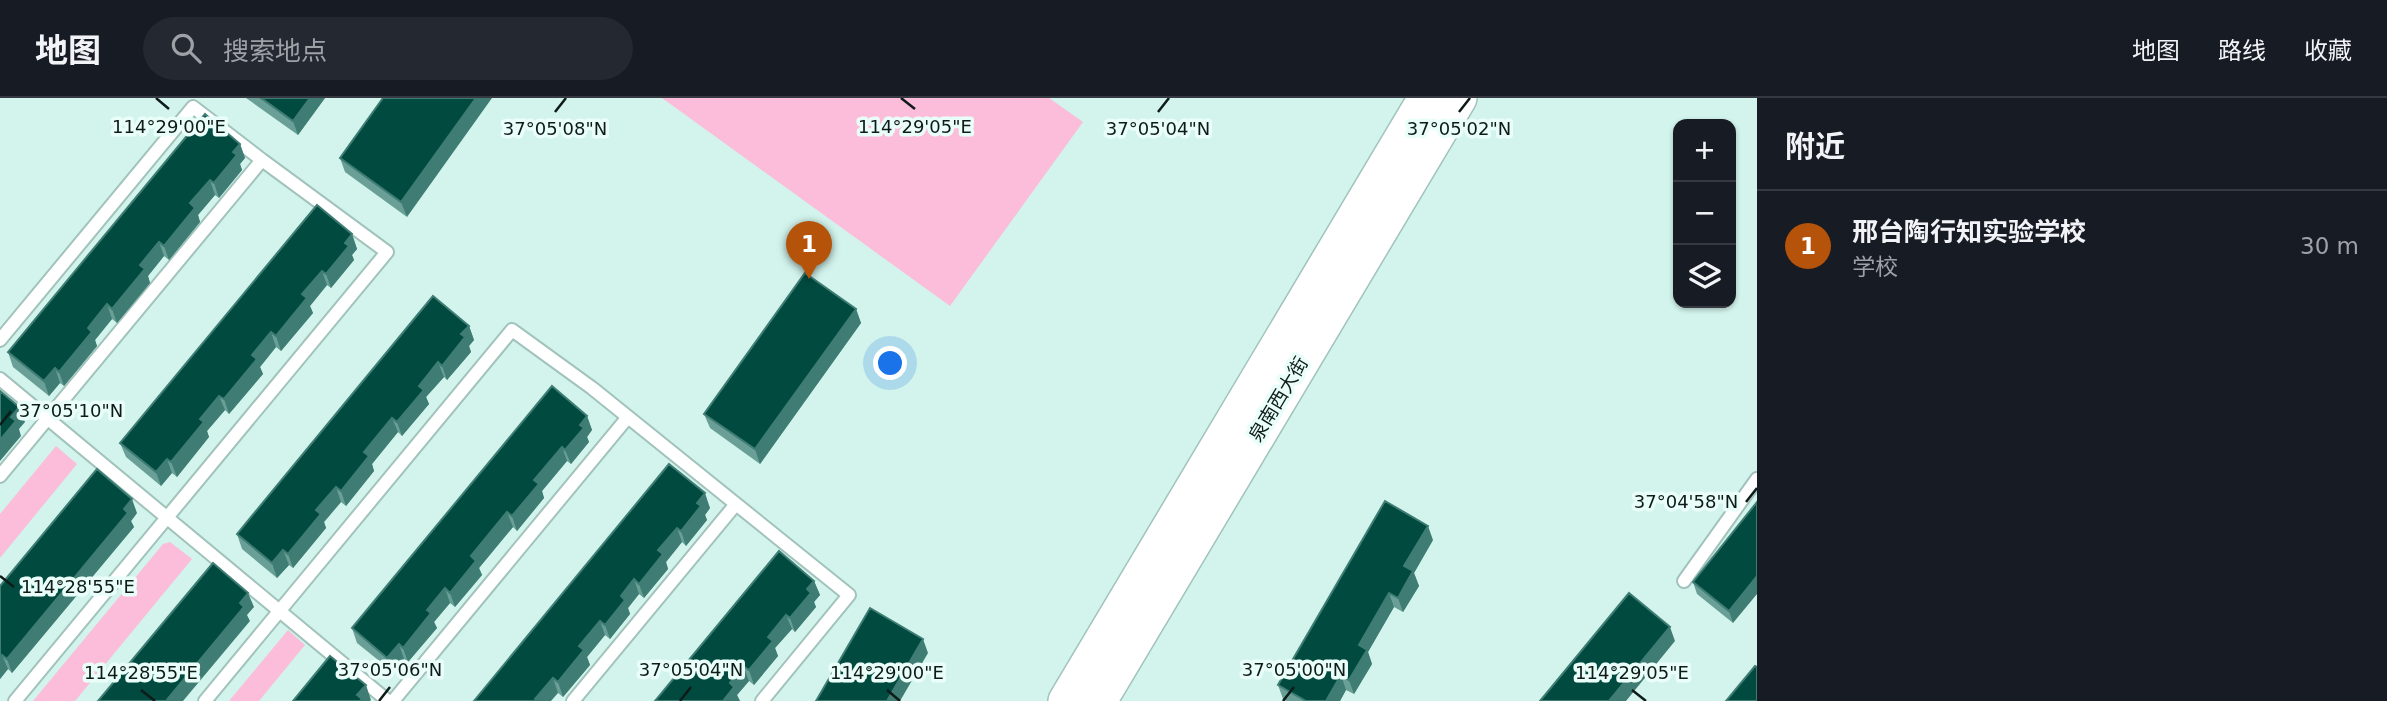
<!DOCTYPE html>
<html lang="zh">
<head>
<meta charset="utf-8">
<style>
	body { margin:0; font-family:"DejaVu Sans","Noto Sans SC",sans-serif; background:#242831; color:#f1f3f6 }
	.controls { position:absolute; right:21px; top:21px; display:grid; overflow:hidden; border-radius:14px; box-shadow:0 2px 5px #0004 }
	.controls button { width:63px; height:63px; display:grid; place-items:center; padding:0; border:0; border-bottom:2px solid #363941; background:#171b24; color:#f1f3f6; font:35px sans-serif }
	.you { position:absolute; left:891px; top:266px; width:24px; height:24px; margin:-18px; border:5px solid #fff; border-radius:50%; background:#1a73e8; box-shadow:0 0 0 10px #1a73e833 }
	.badge { display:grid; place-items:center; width:46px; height:46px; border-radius:50%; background:#b45309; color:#fff; font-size:23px; font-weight:700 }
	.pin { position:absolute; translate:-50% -58px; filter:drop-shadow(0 2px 4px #0008) }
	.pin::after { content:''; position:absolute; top:37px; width:24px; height:21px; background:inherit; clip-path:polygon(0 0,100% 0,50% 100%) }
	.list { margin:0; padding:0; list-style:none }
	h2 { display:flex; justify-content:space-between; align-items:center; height:91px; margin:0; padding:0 28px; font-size:30px }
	h2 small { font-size:23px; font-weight:400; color:#9ea1a6 }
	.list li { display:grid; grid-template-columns:46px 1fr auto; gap:21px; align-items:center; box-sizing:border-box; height:112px; padding:0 28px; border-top:2px solid #363941 }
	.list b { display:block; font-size:26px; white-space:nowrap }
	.list p { margin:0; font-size:23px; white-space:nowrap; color:#9ea1a6 }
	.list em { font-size:23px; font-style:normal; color:#9ea1a6 }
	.icon { flex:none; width:38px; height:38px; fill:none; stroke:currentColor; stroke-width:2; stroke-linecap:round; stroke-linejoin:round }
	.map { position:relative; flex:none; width:1757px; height:603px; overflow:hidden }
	header { display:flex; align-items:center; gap:42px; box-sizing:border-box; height:98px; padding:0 35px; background:#171b24; border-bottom:2px solid #363941 }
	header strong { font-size:33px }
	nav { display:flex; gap:38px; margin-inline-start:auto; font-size:24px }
	.search { width:490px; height:63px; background:#242831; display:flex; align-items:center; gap:18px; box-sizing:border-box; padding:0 24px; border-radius:38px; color:#9ea1a6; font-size:26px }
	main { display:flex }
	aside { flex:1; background:#171b24 }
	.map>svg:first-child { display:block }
	.green { fill:#fbbdd9 }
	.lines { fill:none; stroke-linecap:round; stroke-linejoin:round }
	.lane-casing { stroke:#a1c3bb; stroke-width:16 }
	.secondary-casing { stroke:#a1c3bb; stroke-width:38 }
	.lane { stroke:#fff; stroke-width:12 }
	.secondary { stroke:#fff; stroke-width:35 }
	.wall { fill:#699f96 }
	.shaded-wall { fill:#3f7d74 }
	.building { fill:#004a40; stroke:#3f7d74; stroke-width:2 }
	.ticks { fill:none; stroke:#0e1b18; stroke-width:2.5 }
	.labels { text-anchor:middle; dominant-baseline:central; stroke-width:7; stroke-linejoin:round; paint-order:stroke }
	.street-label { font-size:19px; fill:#0e1b18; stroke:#eafef9 }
	.ticks-label { font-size:18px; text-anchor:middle; fill:#0e1b18; stroke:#eafef9; stroke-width:7; stroke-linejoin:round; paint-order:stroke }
</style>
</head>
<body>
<header>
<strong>地图</strong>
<div class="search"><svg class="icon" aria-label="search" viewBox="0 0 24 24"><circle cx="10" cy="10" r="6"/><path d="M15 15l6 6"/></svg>搜索地点</div>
<nav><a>地图</a><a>路线</a><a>收藏</a></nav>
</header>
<main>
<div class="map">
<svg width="1757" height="603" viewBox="0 0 1757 603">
	<rect width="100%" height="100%" fill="#d2f4ec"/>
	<!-- green -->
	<path class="green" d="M662,0H1049L1083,24L950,208Z
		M56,348L77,366L0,460V416Z
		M170,444L192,461L75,603H33L163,446Z
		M288,532L305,547L259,603H229Z"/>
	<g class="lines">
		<!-- lane casing -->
		<g class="lane-casing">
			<path id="lane" d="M0,242L193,9L262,62
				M0,281L388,603
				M0,378L262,62L387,154L15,603
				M1684,483L1757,381
				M205,603L512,232L592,290L849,497L762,603
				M393,603L628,319
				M573,603L736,406"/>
		</g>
		<!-- secondary casing -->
		<g class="secondary-casing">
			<path id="secondary" d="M1066,603L1426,0
				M1099,603L1459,0"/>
		</g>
		<!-- lane -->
		<use href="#lane" class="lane"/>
		<!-- secondary -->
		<use href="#secondary" class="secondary"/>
	</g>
	<!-- wall -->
	<path class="wall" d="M246,0H325L298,37Z
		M383,0L407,119L345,74L340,60Z
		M240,46L245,60L240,66L242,72L219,100L215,97L198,117L200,124L169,162L164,158L148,178L150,185L117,225L112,221L95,242L97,248L64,288L60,285L49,298L13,269L8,254Z
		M352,136L357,151L352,157L354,162L331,190L327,187L310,208L313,215L281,253L276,249L260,269L263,276L229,316L225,312L207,333L209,339L177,379L172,375L161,388L126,359L120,345Z
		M856,211L861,225L760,366L710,330L704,316Z
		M469,228L474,242L469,248L471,254L447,282L444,279L426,299L429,306L402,338L398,334L372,366L374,373L346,408L341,404L324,424L326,430L293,470L289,467L277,480L242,451L237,436Z
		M587,318L592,332L587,339L589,344L571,366L567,363L542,393L544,400L517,433L513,429L479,470L482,477L455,509L450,505L434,524L437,530L408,564L404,561L393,574L357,545L352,530Z
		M669,366L710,410L705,417L707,422L686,448L682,444L666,464L668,471L644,500L639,496L628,510L630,516L610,541L605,537L587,559L590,567L563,599L558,595L474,603Z
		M1757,404L1733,525L1697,496L1693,484Z
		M137,415L131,423L134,429L12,575L8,571L0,581V488Z
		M1433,442L1414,475L1419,488L1403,514L1394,509L1368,554L1372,566L1354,596L1346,592L1340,603H1286L1283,601L1278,587Z
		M814,483L820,497L814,504L816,509L795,534L792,531L775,550L778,558L754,587L749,583L737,597L740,603H655Z"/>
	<!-- shaded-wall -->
	<path class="shaded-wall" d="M310,0H325L298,37L293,23Z
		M476,0H492L407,119L401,104Z
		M240,46L245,60L240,66L242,72L219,100L214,85L233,54Z
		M210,82L215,97L198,117L200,124L169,162L164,148L190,105Z
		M352,136L357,151L352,157L354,162L331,190L326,176L345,145Z
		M159,144L164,158L148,178L150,185L117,225L112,211L140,167Z
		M322,173L327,187L310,208L313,215L281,253L276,238L302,196Z
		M107,206L112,221L95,242L97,248L64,288L59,274L88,230Z
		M856,211L861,225L760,366L755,351Z
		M469,228L474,242L469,248L471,254L447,282L442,268L461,236Z
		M271,234L276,249L260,269L263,276L229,316L224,301L252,257Z
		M438,264L444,279L426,299L429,306L402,338L397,324L419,288Z
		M55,270L60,285L49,298L44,283Z
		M219,298L225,312L207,333L209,339L177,379L171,364L200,321Z
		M19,309L25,324L19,331L21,338L0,363V342L11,319Z
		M587,318L592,332L587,339L589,344L571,366L565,352L580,327Z
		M392,320L398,334L372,366L374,373L346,408L341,393L364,354Z
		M562,349L567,363L542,393L544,400L517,433L512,418L534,382Z
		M167,361L172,375L161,388L156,374Z
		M336,389L341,404L324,424L326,430L293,470L288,456L316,412Z
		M705,395L710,410L705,417L707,422L686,448L681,433L697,405Z
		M132,401L137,415L131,423L134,429L12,575L7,561Z
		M507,414L513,429L479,470L482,477L455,509L450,495L471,458Z
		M1428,428L1433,442L1414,475L1419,488L1403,514L1398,500L1404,468Z
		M677,430L682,444L666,464L668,471L644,500L639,486L658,452Z
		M283,452L289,467L277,480L272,465Z
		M1757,478V496L1733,525L1729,513Z
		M634,481L639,496L628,510L630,516L610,541L605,527L621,498Z
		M814,483L820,497L814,504L816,509L795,534L790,520L807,491Z
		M445,490L450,505L434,524L437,530L408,564L403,550L427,512Z
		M248,495L254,509L247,517L250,523L183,603H166Z
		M1389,495L1394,509L1368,554L1372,566L1354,596L1349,582L1359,547Z
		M786,517L792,531L775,550L778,558L754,587L749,572L768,539Z
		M600,523L605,537L587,559L590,567L563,599L558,584L579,548Z
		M1670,529L1675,543L1626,603H1609Z
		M923,541L928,555L900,603H887Z
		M399,546L404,561L393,574L387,560Z
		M2,557L8,571L0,581V560Z
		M743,568L749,583L737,597L740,603H723L730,585Z
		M1341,577L1346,592L1340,603H1326Z
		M553,580L558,595L551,603H536L535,601Z
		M366,587L371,602L370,603H359L357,597Z"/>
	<!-- building -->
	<path class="building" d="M261,0H310L293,23Z
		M383,0H476L401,104L340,60Z
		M205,16L240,46L233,54L237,57L214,85L210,82L190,105L195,110L164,148L159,144L140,167L145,171L112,211L107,206L88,230L92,234L59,274L55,270L44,283L8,254Z
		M317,107L352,136L345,145L349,148L326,176L322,173L302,196L307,200L276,238L271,234L252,257L257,261L224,301L219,298L200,321L204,324L171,364L167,361L156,374L120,345Z
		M805,175L856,211L755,351L704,316Z
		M433,198L469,228L461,236L465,239L442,268L438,264L419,288L424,292L397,324L392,320L364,354L369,358L341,393L336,389L316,412L321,416L288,456L283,452L272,465L237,436Z
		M552,288L587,318L580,327L584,330L565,352L562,349L534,382L539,386L512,418L507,414L471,458L476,463L450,495L445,490L427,512L431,515L403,550L399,546L387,560L352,530Z
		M0,293L19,309L11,319L16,323L0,342Z
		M669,366L705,395L697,405L701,408L681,433L677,430L658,452L663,456L639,486L634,481L621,498L625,502L605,527L600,523L579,548L584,552L558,584L553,580L535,601L537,603H474Z
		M97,371L132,401L124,411L128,415L7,561L2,557L0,560V488Z
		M1385,403L1428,428L1404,468L1413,473L1398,500L1389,495L1359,547L1367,552L1349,582L1341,577L1326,603H1306L1278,587Z
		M1757,404V478L1729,513L1693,484Z
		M779,453L814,483L807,491L811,495L790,520L786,517L768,539L773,543L749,572L743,568L730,585L734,589L723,603H655Z
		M213,465L248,495L240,505L244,509L166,603H98Z
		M1629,495L1670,529L1609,603H1540Z
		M870,510L923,541L887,603H816Z
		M330,558L366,587L357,597L362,601L360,603H293Z
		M1755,568L1757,569V603H1726Z"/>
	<!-- ticks -->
	<path class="ticks" d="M156,0L169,11M901,0L915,11M555,14L566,0M1158,14L1169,0M1459,14L1470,0M0,327L11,313M1746,404L1757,390M0,478L14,489M141,592L155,603M887,592L900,603M1632,592L1646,603M379,603L390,589M680,603L691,589M1283,603L1294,589"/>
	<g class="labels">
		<!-- street labels -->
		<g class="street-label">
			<text transform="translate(1278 301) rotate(-59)">泉南西大街</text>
		</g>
	</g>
	<g class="ticks-label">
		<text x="169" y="35">114°29'00"E</text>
		<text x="915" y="35">114°29'05"E</text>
		<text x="555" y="37">37°05'08"N</text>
		<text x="1158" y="37">37°05'04"N</text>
		<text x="1459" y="37">37°05'02"N</text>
		<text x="71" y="319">37°05'10"N</text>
		<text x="1686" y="410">37°04'58"N</text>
		<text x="78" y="495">114°28'55"E</text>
		<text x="390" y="578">37°05'06"N</text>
		<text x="691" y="578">37°05'04"N</text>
		<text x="1294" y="578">37°05'00"N</text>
		<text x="141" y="581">114°28'55"E</text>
		<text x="887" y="581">114°29'00"E</text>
		<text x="1632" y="581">114°29'05"E</text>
	</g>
</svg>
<div class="controls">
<button>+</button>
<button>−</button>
<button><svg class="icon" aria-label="layers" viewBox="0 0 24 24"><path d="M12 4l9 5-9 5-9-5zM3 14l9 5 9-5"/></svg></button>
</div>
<div class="you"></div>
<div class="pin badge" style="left:809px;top:181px">1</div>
</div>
<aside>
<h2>附近<small></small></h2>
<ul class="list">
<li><span class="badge">1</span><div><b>邢台陶行知实验学校</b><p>学校</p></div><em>30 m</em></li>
</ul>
</aside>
</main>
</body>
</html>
